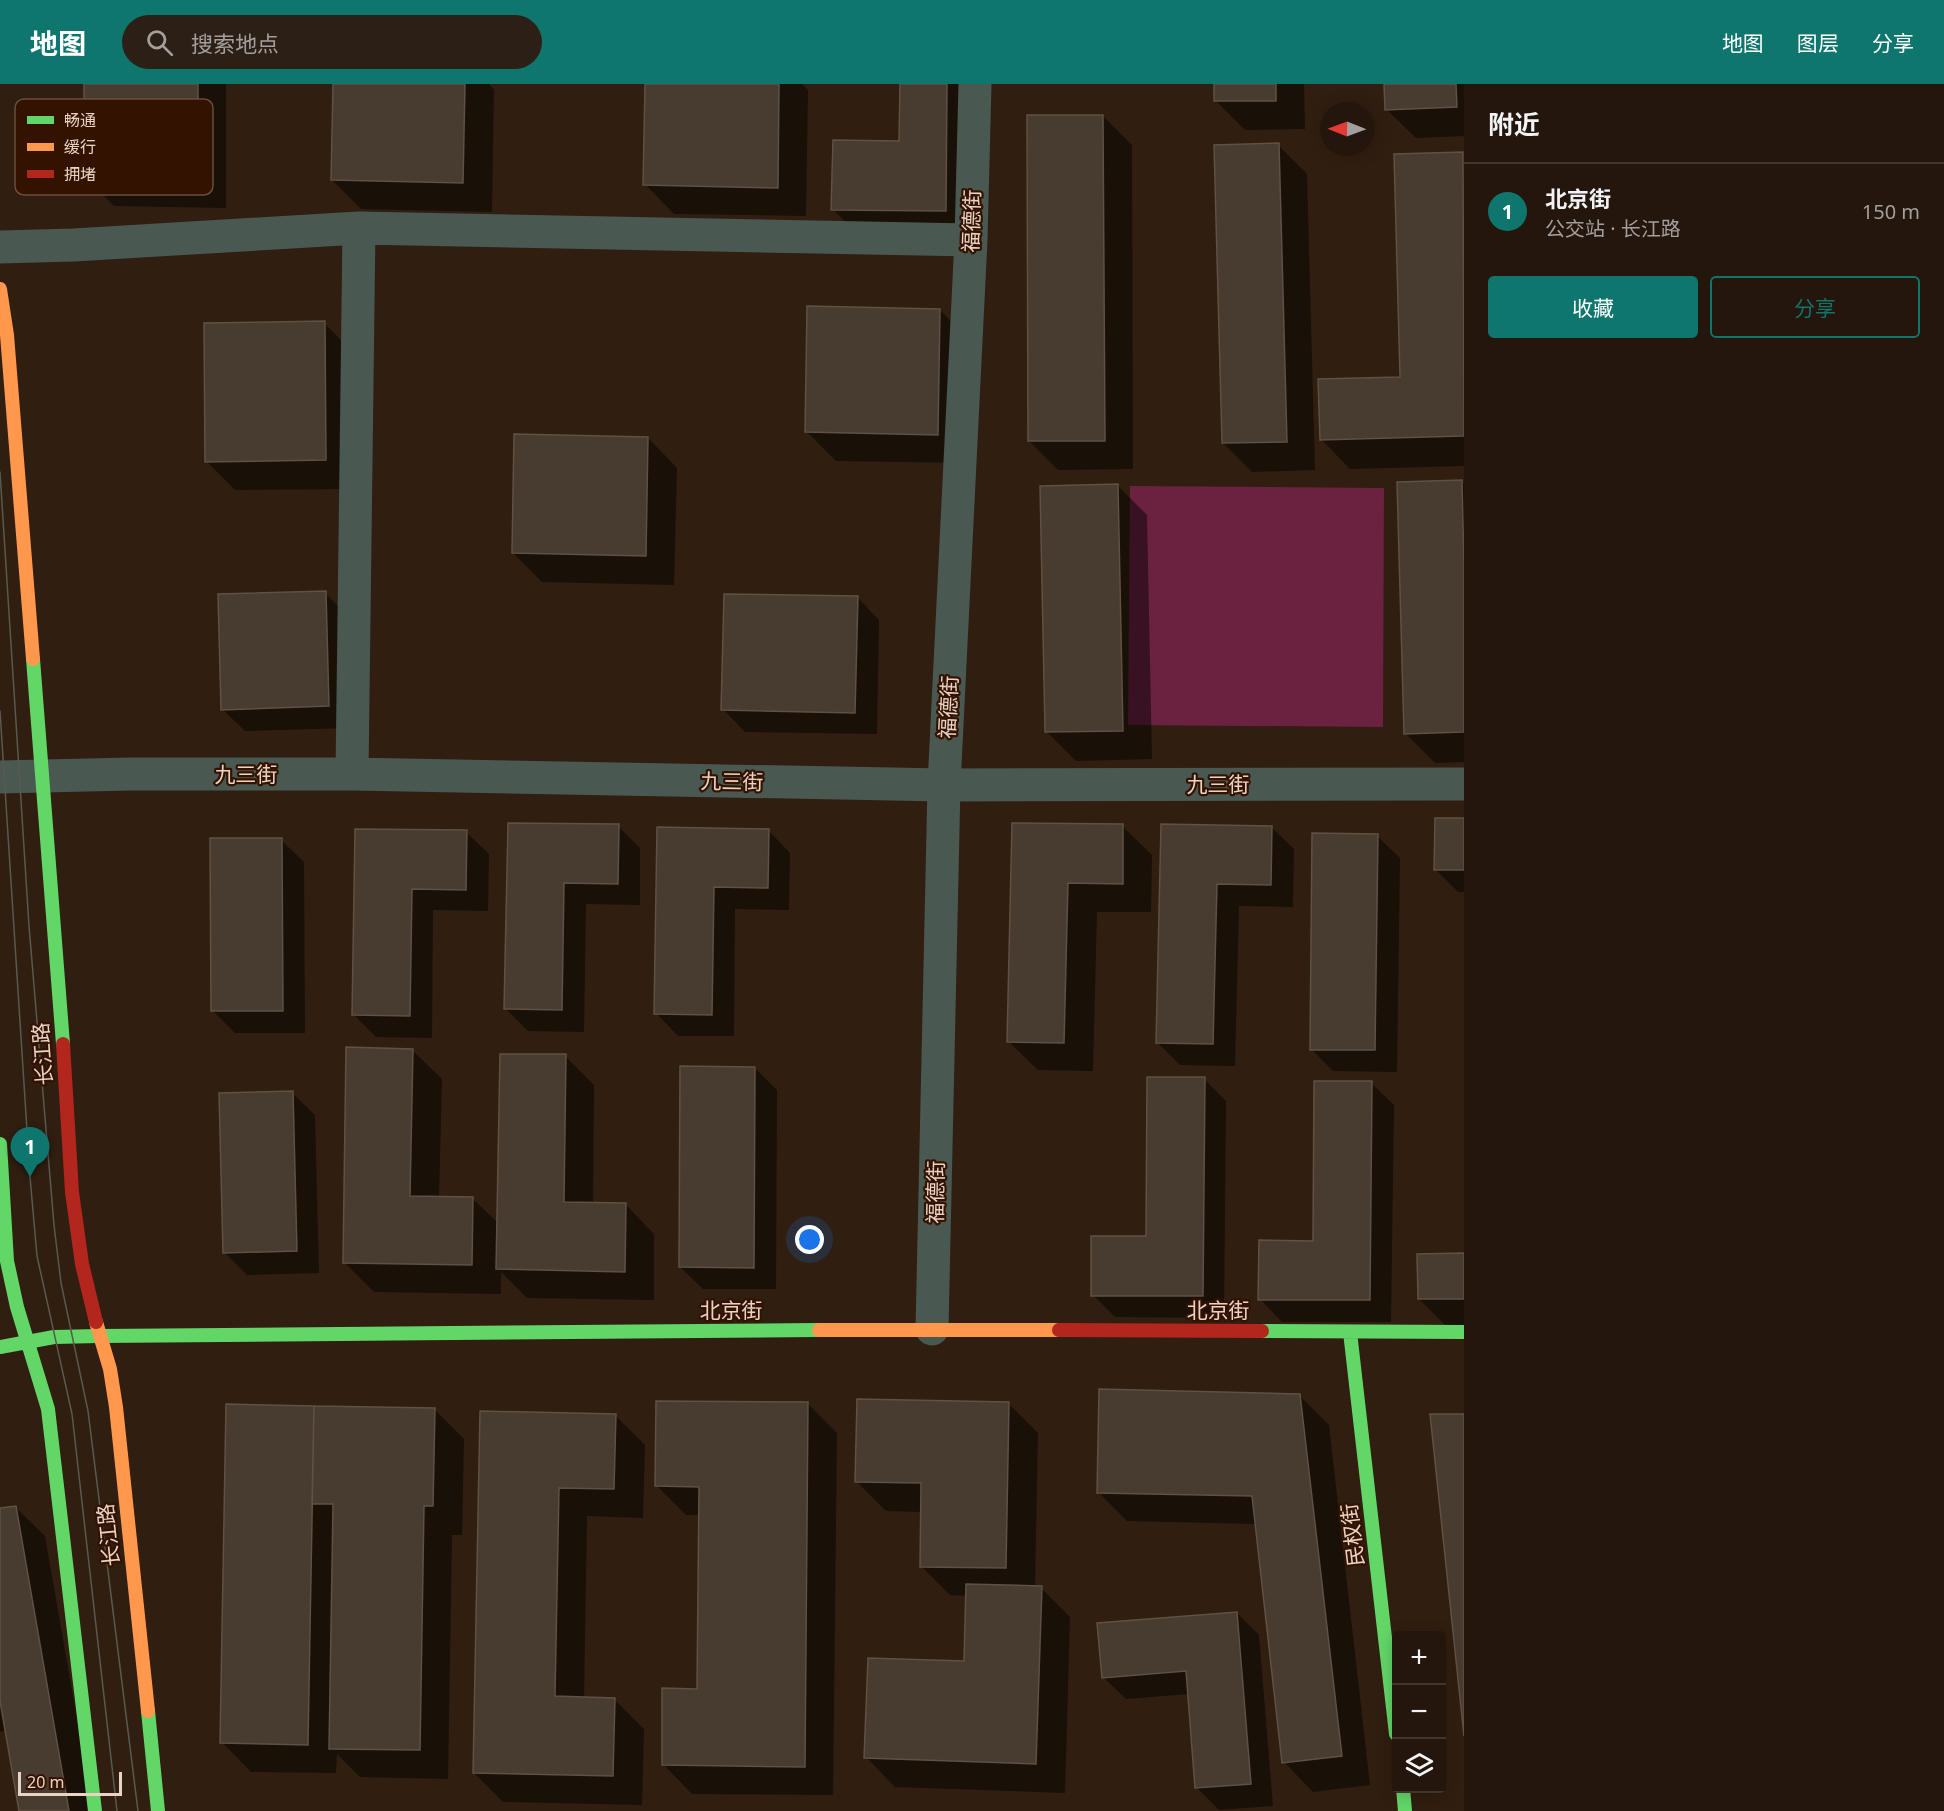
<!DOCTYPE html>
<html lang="zh">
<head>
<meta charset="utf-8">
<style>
	body { margin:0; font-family:"Noto Sans","Noto Sans SC",sans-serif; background:#2c1f15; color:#f1f3f6 }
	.controls { position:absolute; right:18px; bottom:18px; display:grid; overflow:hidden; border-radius:6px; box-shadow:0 3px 15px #0003 }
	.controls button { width:54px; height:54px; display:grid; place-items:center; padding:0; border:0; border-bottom:2px solid #41352d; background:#24160c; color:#f1f3f6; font:30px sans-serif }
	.compass { position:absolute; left:1320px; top:18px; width:54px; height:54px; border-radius:50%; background:#24160c; box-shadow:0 3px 15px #0003; rotate:271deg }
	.scale { position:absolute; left:18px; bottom:15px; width:104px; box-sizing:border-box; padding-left:6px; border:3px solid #e9d3c4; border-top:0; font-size:16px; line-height:21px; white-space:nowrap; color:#e9d3c4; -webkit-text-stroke:4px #331300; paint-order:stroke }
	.you { position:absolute; left:810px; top:1156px; width:21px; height:21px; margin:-15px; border:4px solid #fff; border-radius:50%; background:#1a73e8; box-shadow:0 0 0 9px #1a73e833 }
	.badge { display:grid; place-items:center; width:39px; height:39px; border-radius:50%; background:#0f766e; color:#fff; font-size:20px; font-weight:700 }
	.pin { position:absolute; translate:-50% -50px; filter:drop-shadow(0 2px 3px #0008) }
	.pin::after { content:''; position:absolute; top:32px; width:21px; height:18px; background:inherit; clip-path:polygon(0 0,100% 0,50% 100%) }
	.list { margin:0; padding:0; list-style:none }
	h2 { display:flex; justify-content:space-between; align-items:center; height:78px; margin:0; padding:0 24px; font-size:26px }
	h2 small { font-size:20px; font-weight:400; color:#a39f9d }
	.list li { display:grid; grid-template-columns:39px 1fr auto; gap:18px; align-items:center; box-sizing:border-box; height:96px; padding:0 24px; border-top:2px solid #41352d }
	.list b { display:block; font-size:22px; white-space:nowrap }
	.list p { margin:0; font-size:20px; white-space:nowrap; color:#a39f9d }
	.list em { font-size:20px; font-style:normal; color:#a39f9d }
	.actions { display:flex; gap:12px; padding:18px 24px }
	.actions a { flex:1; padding:14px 0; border:2px solid #0f766e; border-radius:6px; text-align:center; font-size:21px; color:#0f766e }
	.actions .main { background:#0f766e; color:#fff }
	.icon { flex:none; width:33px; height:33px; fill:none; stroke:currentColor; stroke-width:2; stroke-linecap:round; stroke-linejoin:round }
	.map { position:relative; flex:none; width:1464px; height:1727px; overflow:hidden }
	header { display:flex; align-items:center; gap:36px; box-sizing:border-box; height:84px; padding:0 30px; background:#0f766e; color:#fff }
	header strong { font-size:28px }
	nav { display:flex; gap:33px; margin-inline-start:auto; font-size:21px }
	.search { width:420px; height:54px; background:#2c1f15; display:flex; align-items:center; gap:15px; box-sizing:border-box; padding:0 21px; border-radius:33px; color:#a39f9d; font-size:22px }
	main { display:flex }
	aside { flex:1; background:#24160c }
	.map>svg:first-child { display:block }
	.green { fill:#6a2240 }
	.shadow { fill:#0007 }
	.building { fill:#483b2f; stroke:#5f5143; stroke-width:1.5 }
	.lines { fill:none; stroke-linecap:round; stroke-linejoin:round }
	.street { stroke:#495851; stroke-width:33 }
	.fast { stroke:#63d668; stroke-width:14 }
	.slow { stroke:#ff974d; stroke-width:14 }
	.jam { stroke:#b3261e; stroke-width:14 }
	.tram { stroke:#585a50; stroke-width:1.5 }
	.labels { text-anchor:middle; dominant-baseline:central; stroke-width:4.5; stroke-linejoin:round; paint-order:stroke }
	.street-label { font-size:21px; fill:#e9d3c4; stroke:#331300 }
	.key { fill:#331300; stroke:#6a4d3b; stroke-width:1.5 }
	.key-label { font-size:16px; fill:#e9d3c4 }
</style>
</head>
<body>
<header>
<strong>地图</strong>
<div class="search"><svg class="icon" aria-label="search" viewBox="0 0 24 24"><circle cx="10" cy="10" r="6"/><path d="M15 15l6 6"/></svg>搜索地点</div>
<nav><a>地图</a><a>图层</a><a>分享</a></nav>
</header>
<main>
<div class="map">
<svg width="1464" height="1727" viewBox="0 0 1464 1727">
	<rect width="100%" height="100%" fill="#301e10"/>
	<!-- green -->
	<path class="green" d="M1130,402L1384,404L1383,643L1128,641Z"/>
	<!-- shadow -->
	<path class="shadow" d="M85,0H226V124L114,122L85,93Z
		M334,0H489L494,6L492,128L361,125L332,96Z
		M647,0H802L808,6L806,132L674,130L645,100Z
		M901,0H969L968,149L855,148L833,125L900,58Z
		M1216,0H1304L1305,45L1245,46L1216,17Z
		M1385,0H1464V52L1416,54L1386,25Z
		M1103,32L1132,61L1133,385L1058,386L1029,357Z
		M1278,61L1307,90L1315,386L1252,388L1223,359Z
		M1462,70L1464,72V382L1350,385L1321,355L1401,295Z
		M940,226L969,255L966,379L836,377L806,347Z
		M324,239L353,268L355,405L235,406L206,377Z
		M648,354L677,384L674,501L542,498L513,469Z
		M1461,397L1464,400V678L1435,679L1406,650Z
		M1118,402L1147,431L1152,675L1076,677L1046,647Z
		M325,509L347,531L350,644L245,647L222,625Z
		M857,513L879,536L877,650L745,648L723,625Z
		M1464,736V808H1458L1435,785Z
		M509,740L618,742L640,764V821L586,820L584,948L528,947L506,925Z
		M1013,740L1122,742L1152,771L1151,828H1097L1093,987L1038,986L1008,957Z
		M1162,742L1271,743L1294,765L1293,823L1239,822L1235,982L1180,981L1157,958Z
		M658,744L768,746L790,769L789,826L735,825L734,952H678L656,929Z
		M357,746L466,748L489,770L488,827L433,826L432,954L376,953L354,931Z
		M1377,752L1400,774L1397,988L1333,987L1311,965Z
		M281,756L304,778L305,949H235L213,927Z
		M412,966L442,995L439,1114H472L499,1140L565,972L594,1001L593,1120H625L654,1150V1216L527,1214L501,1188V1210L374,1208L345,1179Z
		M755,984L777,1006L776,1205H703L680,1183Z
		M1204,995L1226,1017L1224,1234L1115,1233L1093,1211L1147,1154Z
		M1371,999L1394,1021L1391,1238H1282L1260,1215L1314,1158Z
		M292,1009L315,1031L319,1189L247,1191L224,1168Z
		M1464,1171V1244H1448L1419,1215Z
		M1300,1312L1329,1341L1370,1701L1313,1708L1284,1678L1256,1440L1127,1437L1098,1408Z
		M808,1320L837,1349L833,1711L692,1710L663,1680L699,1606L700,1431H686L657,1402Z
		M1009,1320L1038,1349L1035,1504H1041L1070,1533L1065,1709L895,1703L866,1673L965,1579L967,1512L950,1511L921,1482L922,1428L886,1427L857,1398Z
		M227,1322L435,1326L464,1355L462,1451H452L448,1695L360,1693L337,1670L336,1689L251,1688L222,1658Z
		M482,1329L615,1331L645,1361L643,1434L587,1432L584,1615H614L644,1645L642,1721L503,1718L474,1689Z
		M15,1423L45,1452L93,1727H21L7,1646L0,1648V1426Z
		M1237,1529L1259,1551L1273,1722L1219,1726L1197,1704L1189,1610L1126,1615L1103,1593Z"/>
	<!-- building -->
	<path class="building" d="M84,0H198V96L84,93Z
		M333,0H465L463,99L331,96Z
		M645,0H779L778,104L643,101Z
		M900,0H947L946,127L831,126L833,56L899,57Z
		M1214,0H1276V17H1214Z
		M1384,0H1456L1457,23L1385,26Z
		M1027,31H1103L1105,357H1028Z
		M1279,59L1287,358L1222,359L1214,61Z
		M1463,68L1464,352L1320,356L1318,295L1400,293L1394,70Z
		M807,222L940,225L938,351L805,348Z
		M325,237L326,376L205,378L204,239Z
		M514,350L648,353L646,472L512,469Z
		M1462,396L1464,482V648L1404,650L1397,398Z
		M1118,400L1123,647L1045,648L1040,402Z
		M326,507L329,622L221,626L218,510Z
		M724,510L858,512L855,629L721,626Z
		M1435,734H1464V786H1434Z
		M508,739L619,740L618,800L564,799L562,926L504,925Z
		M1012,739L1123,740V800L1068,799L1064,959L1007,958Z
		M1161,740L1272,742L1271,801L1217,800L1213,960L1156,959Z
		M657,743L769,745L768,804L714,803L712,931L654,930Z
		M355,745L467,746L466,806L412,805L410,932L352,931Z
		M1312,749L1378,750L1375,966H1310Z
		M210,754H282L283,927H211Z
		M346,963L413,965L410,1112L473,1113L472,1181L343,1179Z
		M500,970H566L564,1118L626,1119L625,1188L496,1185Z
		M680,982L755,983L754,1184L679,1183Z
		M1147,993H1205L1203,1212H1091V1152H1146Z
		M1314,997H1372L1370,1216H1258L1259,1156L1313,1157Z
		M293,1007L297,1167L223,1169L219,1009Z
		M1464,1169V1215H1418L1417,1170Z
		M1099,1305L1300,1310L1342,1672L1282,1679L1252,1412L1097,1409Z
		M857,1315L1009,1318L1006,1484L920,1483L921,1399L855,1398Z
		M656,1317L808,1318L805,1683L662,1681V1604L697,1605L699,1403L655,1402Z
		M226,1320L314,1322L308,1661L220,1659Z
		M314,1322L435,1324L433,1422H424L420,1666L329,1665L333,1420H312Z
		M480,1327L616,1330L614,1405L559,1404L555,1612L615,1614L613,1692L473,1689Z
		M1430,1330H1464V1652Z
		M16,1422L69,1727H19L0,1617V1424Z
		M966,1500L1042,1502L1036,1680L864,1674L868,1574L964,1577Z
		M1237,1528L1251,1700L1195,1704L1186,1587L1102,1594L1097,1539Z"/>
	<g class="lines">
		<!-- street -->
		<path class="street" d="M0,163L74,161L359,144L971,156
			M352,690L359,144
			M0,693L131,690H352L944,701L1464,700
			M932,1245L944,701L971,156L975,0"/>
		<!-- fast -->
		<path class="fast" d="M33,575L63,960
			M0,1060L7,1177L17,1223L48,1325L95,1727
			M1262,1247L1464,1248
			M1350,1248L1396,1650
			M0,1263L54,1253L99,1252L819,1246
			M148,1627L158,1727
			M1403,1704L1405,1727"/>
		<!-- slow -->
		<path class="slow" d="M0,205L7,251L33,575
			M96,1238L110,1285L116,1323L148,1627
			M819,1246H1059"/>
		<!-- jam -->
		<path class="jam" d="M63,960L72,1108L82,1180L96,1238
			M1059,1246L1262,1247"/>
		<!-- tram -->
		<path class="tram" d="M0,388L29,842L54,1141L61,1199L88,1327L138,1727
			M0,627L30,1093L37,1172L72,1330L117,1727"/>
	</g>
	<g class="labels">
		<!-- street labels -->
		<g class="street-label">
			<text transform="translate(971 137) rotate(-88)">福德街</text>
			<text transform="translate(948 623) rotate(-87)">福德街</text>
			<text x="246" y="690">九三街</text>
			<text transform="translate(732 697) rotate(1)">九三街</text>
			<text x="1218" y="700">九三街</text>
			<text transform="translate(42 970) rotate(-94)">长江路</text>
			<text transform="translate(935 1108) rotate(-89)">福德街</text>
			<text x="731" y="1226">北京街</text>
			<text x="1218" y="1226">北京街</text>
			<text transform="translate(108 1451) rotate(-96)">长江路</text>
			<text transform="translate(1352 1451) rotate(-97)">民权街</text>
		</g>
	</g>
	<!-- legend -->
	<rect x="15" y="15" width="198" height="96" rx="9" class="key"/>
	<rect x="27" y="32" width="27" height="8" fill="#63d668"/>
	<rect x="27" y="59" width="27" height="8" fill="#ff974d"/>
	<rect x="27" y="86" width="27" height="8" fill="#b3261e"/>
	<g class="key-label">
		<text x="64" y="42">畅通</text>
		<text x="64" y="69">缓行</text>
		<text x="64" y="96">拥堵</text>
	</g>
</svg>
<div class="controls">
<button>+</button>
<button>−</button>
<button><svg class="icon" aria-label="layers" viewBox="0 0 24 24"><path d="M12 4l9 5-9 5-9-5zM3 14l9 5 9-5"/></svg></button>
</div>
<svg class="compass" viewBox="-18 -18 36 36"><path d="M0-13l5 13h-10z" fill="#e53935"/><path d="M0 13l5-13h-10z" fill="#a39f9d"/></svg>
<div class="scale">20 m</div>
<div class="you"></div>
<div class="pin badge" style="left:30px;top:1093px">1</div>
</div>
<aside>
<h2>附近<small></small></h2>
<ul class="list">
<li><span class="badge">1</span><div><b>北京街</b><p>公交站 · 长江路</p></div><em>150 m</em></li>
</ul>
<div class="actions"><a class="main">收藏</a><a>分享</a></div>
</aside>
</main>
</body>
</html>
